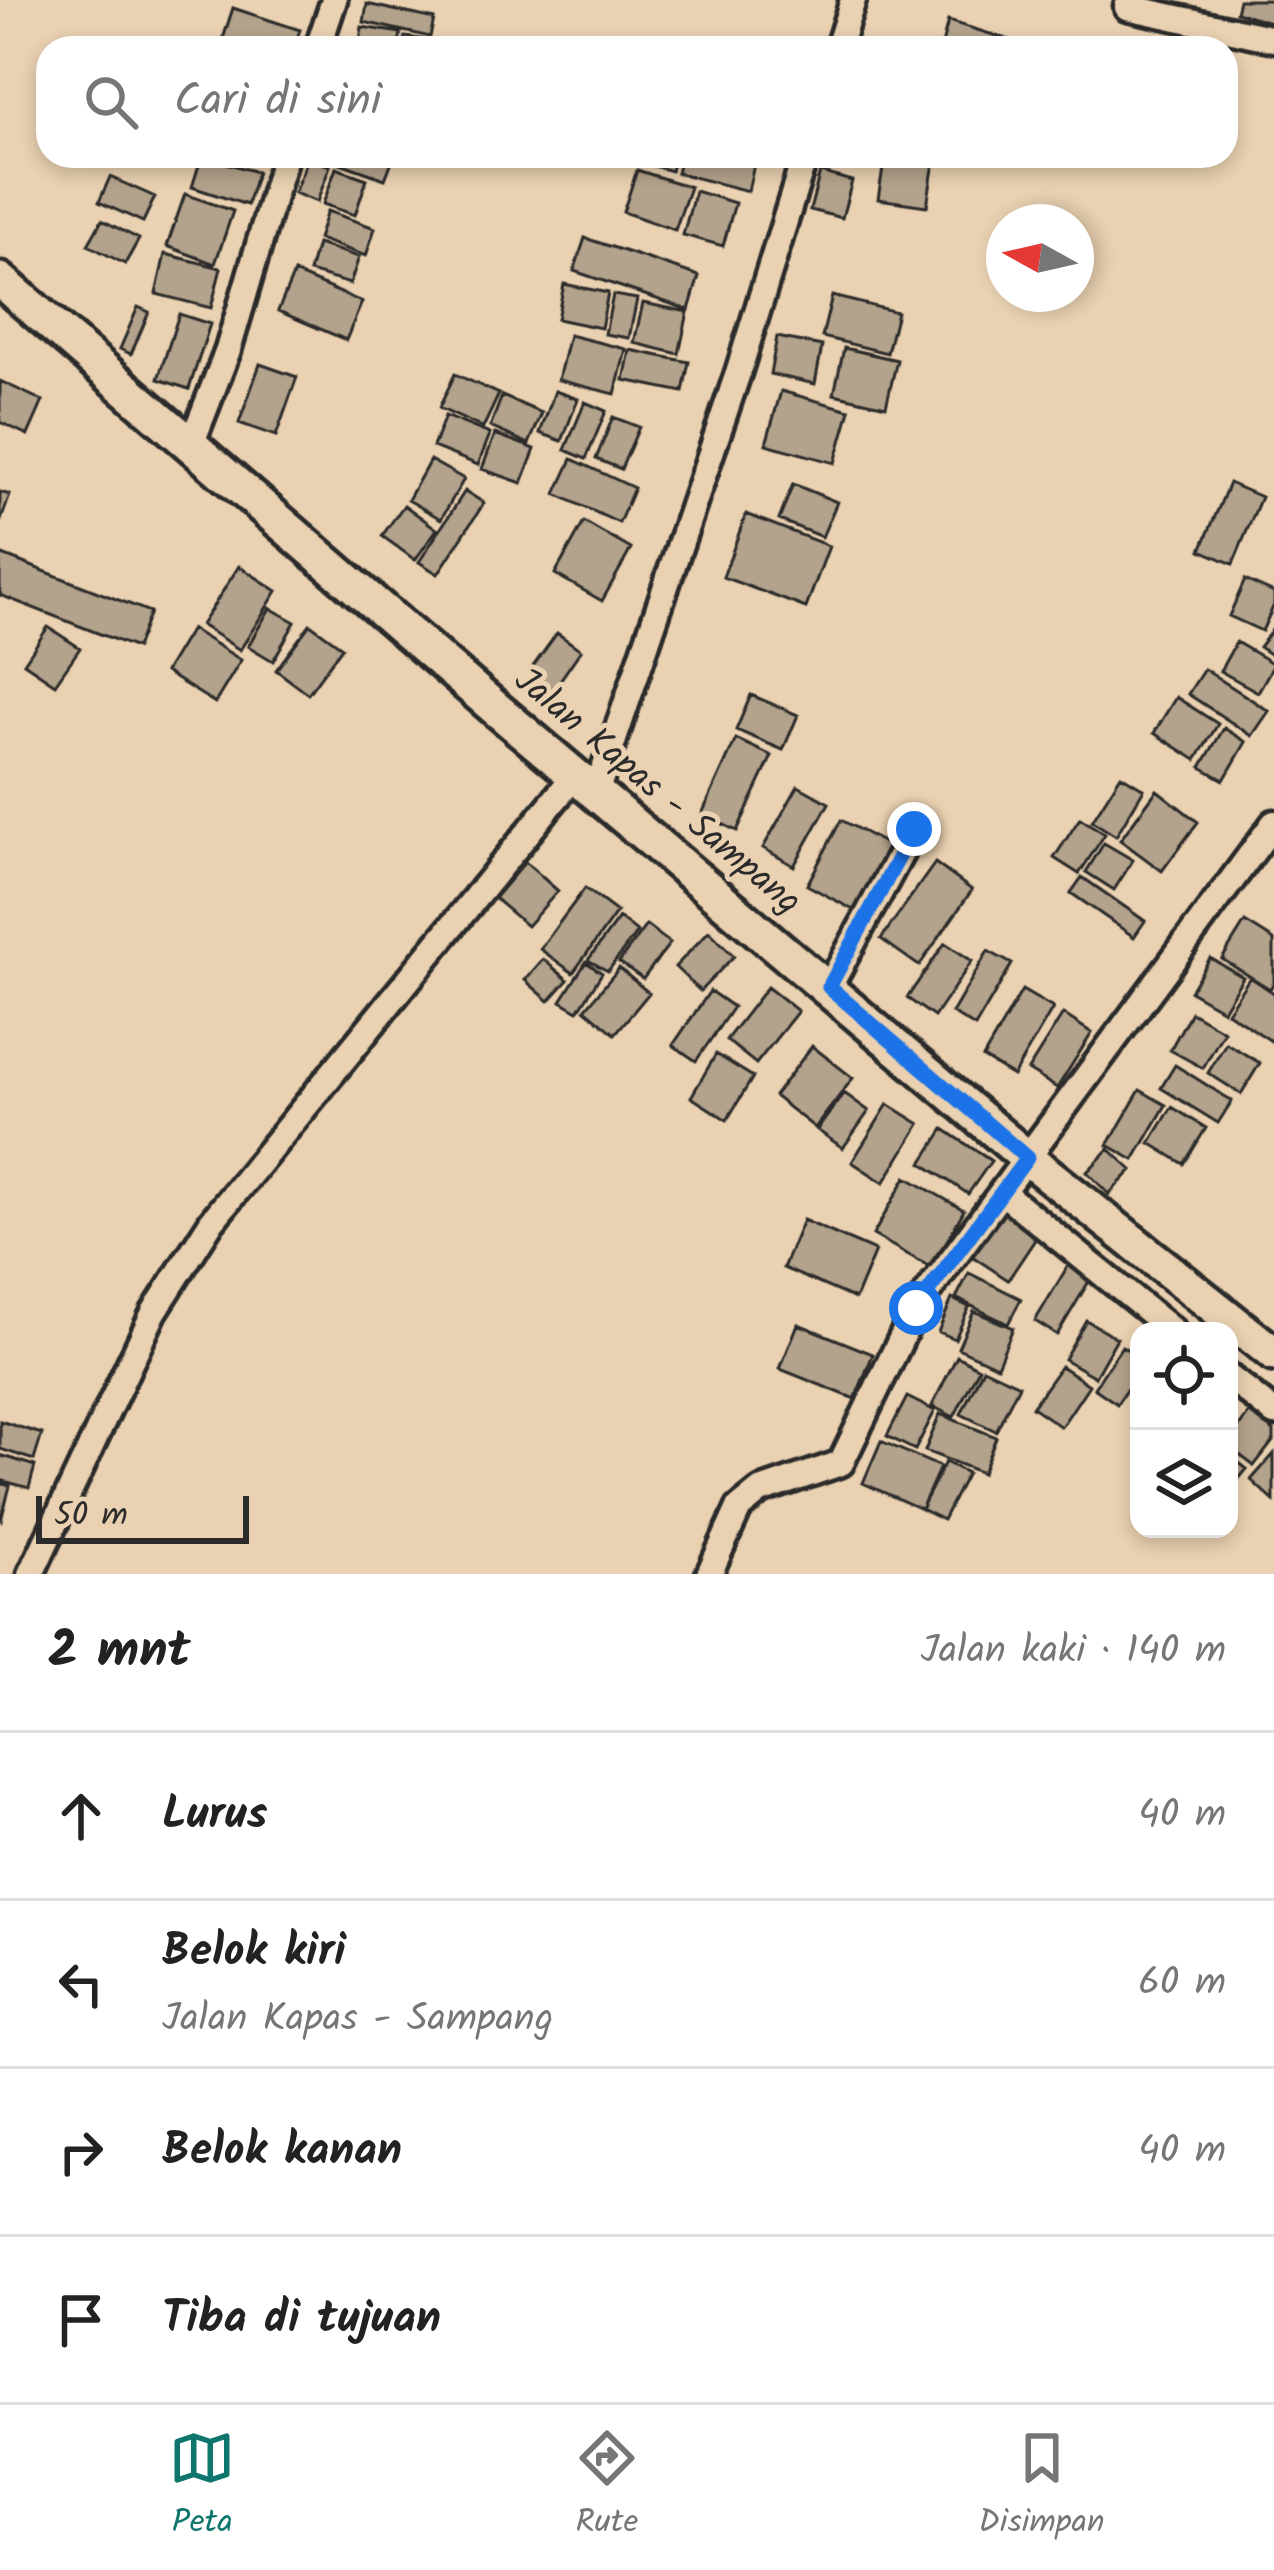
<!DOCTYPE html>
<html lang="id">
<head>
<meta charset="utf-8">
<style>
	body { margin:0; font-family:Kalam,sans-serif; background:#f6f6f6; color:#222 }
	.controls { position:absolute; right:36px; bottom:36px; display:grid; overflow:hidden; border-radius:24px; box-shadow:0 6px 18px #0003 }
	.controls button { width:108px; height:108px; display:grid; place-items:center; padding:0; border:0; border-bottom:3px solid #e0e0e0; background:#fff; color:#222; font:60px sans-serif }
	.compass { position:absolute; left:986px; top:204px; width:108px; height:108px; border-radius:50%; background:#fff; box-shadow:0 6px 18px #0003; rotate:278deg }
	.scale { position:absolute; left:36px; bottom:30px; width:213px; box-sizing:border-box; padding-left:12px; border:6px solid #2b2b2b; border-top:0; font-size:33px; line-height:42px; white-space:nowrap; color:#2b2b2b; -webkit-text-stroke:9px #e9d1b1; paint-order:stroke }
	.stop { position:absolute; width:36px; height:36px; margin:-27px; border:9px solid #1a73e8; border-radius:50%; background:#fff }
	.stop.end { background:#1a73e8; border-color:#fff; box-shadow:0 3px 12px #0008 }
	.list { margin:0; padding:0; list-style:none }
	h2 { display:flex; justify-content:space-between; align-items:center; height:156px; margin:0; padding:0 48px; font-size:51px }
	h2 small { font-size:39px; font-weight:400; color:#767676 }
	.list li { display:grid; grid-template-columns:78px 1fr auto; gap:36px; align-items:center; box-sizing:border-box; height:168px; padding:0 48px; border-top:3px solid #e0e0e0 }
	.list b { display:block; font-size:45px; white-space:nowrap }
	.list p { margin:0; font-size:39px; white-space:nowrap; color:#767676 }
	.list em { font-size:39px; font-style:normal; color:#767676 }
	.icon { flex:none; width:66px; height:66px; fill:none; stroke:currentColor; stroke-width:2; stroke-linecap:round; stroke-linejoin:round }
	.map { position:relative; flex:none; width:1274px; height:1574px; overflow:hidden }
	.search { position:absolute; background:#fff; box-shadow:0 6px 18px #0003; left:36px; right:36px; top:36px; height:132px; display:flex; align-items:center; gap:30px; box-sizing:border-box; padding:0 42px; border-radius:36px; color:#767676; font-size:45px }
	.sheet { height:828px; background:#fff }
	nav { display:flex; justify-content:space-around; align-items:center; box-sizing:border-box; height:168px; border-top:3px solid #e0e0e0; background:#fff; font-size:33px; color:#767676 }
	nav a { display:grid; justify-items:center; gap:6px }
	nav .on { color:#0f766e }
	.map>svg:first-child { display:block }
	.building { fill:#b4a38c; stroke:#2b2b2b; stroke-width:3 }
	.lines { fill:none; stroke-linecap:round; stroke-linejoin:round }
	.street-casing { stroke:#2b2b2b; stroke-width:33 }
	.secondary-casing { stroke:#2b2b2b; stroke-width:42 }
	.street { stroke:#e9d1b1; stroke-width:24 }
	.secondary { stroke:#e9d1b1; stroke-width:33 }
	.route { stroke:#1a73e8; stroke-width:15 }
	.labels { text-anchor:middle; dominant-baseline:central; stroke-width:10; stroke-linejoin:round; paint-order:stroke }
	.street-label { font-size:36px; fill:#2b2b2b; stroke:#e9d1b1 }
</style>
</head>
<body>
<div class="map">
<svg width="1274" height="1574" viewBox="0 0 1274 1574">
	<rect width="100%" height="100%" fill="#e9d1b1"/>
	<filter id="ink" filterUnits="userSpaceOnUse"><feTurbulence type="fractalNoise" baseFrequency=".00833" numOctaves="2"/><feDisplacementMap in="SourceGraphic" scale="24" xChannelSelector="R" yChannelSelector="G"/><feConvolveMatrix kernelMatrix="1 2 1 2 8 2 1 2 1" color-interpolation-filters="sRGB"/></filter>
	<g filter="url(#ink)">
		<!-- building -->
		<path class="building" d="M1239,0H1274V23L1236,12Z
			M367,4L434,19L430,37L364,22Z
			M233,8L300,30L293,48H220Z
			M948,21L1010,40L1008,48H941Z
			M362,27L401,33L398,48H359Z
			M405,37L435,41L434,48H403Z
			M129,156H158L153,166Z
			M202,156L257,172L247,205L192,187Z
			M330,156H394L385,179L329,159Z
			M618,156H675L671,171Z
			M681,156H756L748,191L677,173Z
			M885,156H935L927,206L878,199Z
			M308,158L330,166L317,202L294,193Z
			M336,168L367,179L355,215L323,204Z
			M637,170L690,187L675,230L623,212Z
			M820,172L852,181L842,218L810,210Z
			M110,177L155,197L143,222L99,202Z
			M695,191L735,203L723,246L683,235Z
			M185,194L233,211L215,264L167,246Z
			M327,211L375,228L366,256L318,239Z
			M102,220L139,239L125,264L88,245Z
			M585,238L699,276L689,310L574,271Z
			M317,244L359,257L350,284L309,272Z
			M165,254L221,268L211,308L156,294Z
			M294,273L362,302L346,340L278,311Z
			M564,284L608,293L601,328L557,319Z
			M613,295L637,299L629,338L605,334Z
			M832,296L897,312L887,353L822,337Z
			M643,303L688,312L679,354L634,343Z
			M138,307L149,312L131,354L120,349Z
			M179,314L210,324L189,389L158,379Z
			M569,335L626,349L615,394L558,380Z
			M777,337L822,346L815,384L770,374Z
			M844,348L897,360L886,406L834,394Z
			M630,350L689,362L683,392L624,380Z
			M260,364L297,377L276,436L239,423Z
			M455,374L499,394L483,428L439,408Z
			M0,381L43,401L28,435L0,422Z
			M555,391L578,399L562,441L540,433Z
			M781,391L850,410L835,463L766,444Z
			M502,396L542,413L529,444L490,427Z
			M585,402L606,411L586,459L565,450Z
			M445,416L490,434L478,465L433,447Z
			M613,417L639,427L621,469L596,459Z
			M495,434L535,449L522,483L482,469Z
			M572,459L634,488L619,523L556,494Z
			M430,460L464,479L441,519L408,500Z
			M1229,483L1261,497L1233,564L1201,550Z
			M793,484L837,502L822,537L779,520Z
			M465,491L484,503L438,574L419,562Z
			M0,492L10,495L0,523Z
			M404,505L437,529L415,560L382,536Z
			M746,514L829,546L806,608L723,577Z
			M584,522L631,549L602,601L555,574Z
			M0,554L150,612L136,648L0,595Z
			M239,566L277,591L240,650L201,625Z
			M1245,580L1274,593V605L1262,631L1229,616Z
			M270,608L295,622L273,661L248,646Z
			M310,624L342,647L308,694L276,670Z
			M48,627L80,648L55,684L24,663Z
			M191,629L241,660L215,703L165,672Z
			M1272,630L1274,631V657L1259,647Z
			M557,633L581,650L554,689L529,672Z
			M1236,642L1274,664L1258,692L1220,671Z
			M1204,669L1269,711L1252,736L1188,694Z
			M751,695L798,715L783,750L736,730Z
			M1176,697L1218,724L1196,760L1154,733Z
			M1224,728L1246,742L1224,780L1201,767Z
			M736,739L772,756L737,831L702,814Z
			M1121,775L1144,789L1116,836L1092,821Z
			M798,786L829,803L794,866L763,848Z
			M1157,790L1198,822L1162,871L1120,840Z
			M1080,818L1105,834L1079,874L1054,858Z
			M841,820L894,848L859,913L807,885Z
			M1104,843L1133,860L1114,890L1086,872Z
			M525,862L558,891L527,926L494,898Z
			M935,863L972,890L919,966L881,939Z
			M1082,877L1145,921L1134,937L1071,893Z
			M585,888L617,912L573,973L540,949Z
			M619,918L637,932L608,971L588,960Z
			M1245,922L1274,940V982L1270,989L1222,959Z
			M646,925L670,943L643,979L619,962Z
			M709,931L734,956L700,991L675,967Z
			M945,943L972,961L934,1017L907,998Z
			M988,951L1012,964L975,1027L952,1013Z
			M1210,958L1243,977L1223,1010L1190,991Z
			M543,959L568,980L549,1001L525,980Z
			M586,962L602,973L578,1011L561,1001Z
			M619,968L649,993L615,1034L585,1009Z
			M1250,977L1274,993V1043L1227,1012Z
			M767,987L798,1011L756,1064L726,1040Z
			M1022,990L1053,1008L1013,1076L983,1058Z
			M710,991L733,1007L696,1061L673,1045Z
			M1191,1012L1224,1031L1203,1068L1170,1050Z
			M1063,1014L1092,1033L1057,1088L1028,1070Z
			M1226,1043L1260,1063L1241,1094L1208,1073Z
			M812,1046L853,1078L815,1128L774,1096Z
			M716,1054L753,1077L727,1120L691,1097Z
			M1175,1065L1232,1101L1218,1123L1161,1088Z
			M1140,1090L1166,1105L1134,1160L1108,1145Z
			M844,1093L869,1111L843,1148L817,1130Z
			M888,1104L920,1124L884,1183L852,1162Z
			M1172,1107L1206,1128L1184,1164L1150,1143Z
			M944,1129L991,1161L968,1194L922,1163Z
			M1109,1149L1132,1170L1109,1194L1087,1172Z
			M906,1177L964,1210L932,1268L873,1235Z
			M1005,1206L1040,1232L1008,1280L972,1256Z
			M803,1220L875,1251L855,1299L783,1268Z
			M1069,1264L1091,1278L1057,1335L1035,1321Z
			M969,1273L1021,1299L1008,1324L956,1298Z
			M952,1299L969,1307L955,1339L938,1332Z
			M974,1311L1013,1328L997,1366L958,1348Z
			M1086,1320L1117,1338L1095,1377L1064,1359Z
			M798,1324L873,1354L855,1399L780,1369Z
			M1122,1346L1139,1357V1370L1117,1404L1094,1388Z
			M957,1356L979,1368L954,1417L932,1406Z
			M1061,1366L1089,1385L1061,1427L1032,1407Z
			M983,1368L1019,1385L996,1431L961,1414Z
			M907,1397L935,1411L915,1450L887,1436Z
			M1250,1412L1274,1431V1440L1254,1466L1229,1447V1440Z
			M940,1414L996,1437L982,1473L925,1451Z
			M0,1421L42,1434L34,1460L0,1449Z
			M881,1441L940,1467L921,1509L863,1483Z
			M1274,1454V1501L1251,1480Z
			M0,1455L35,1466L29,1488L0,1480Z
			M1229,1455L1247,1469L1232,1487L1229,1485Z
			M945,1462L967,1473L943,1520L921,1509Z
			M0,1483L10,1486L1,1520L0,1519Z"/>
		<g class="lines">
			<!-- street casing -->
			<g class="street-casing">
				<path id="street" d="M1127,7L1274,39
					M318,48L334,0
					M838,48L853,0
					M191,445L228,350L285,156
					M596,793L739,370L805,156
					M829,987L914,829
					M1002,1192L1173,1331
					M1229,1377L1274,1413
					M31,1574L154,1312L212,1221L575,775
					M709,1574L739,1508L760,1491L841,1463L916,1308L1274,823"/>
			</g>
			<!-- secondary casing -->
			<g class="secondary-casing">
				<path id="secondary" d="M0,280L494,707L1027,1158L1274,1354"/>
			</g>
			<!-- street -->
			<use href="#street" class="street"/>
			<!-- secondary -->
			<use href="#secondary" class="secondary"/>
		</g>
	</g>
	<g class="lines" filter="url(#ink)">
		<!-- route -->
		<path class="route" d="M914,829L829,987L1027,1158L916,1308"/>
	</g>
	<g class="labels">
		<!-- street labels -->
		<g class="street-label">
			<text transform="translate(657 792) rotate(40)">Jalan Kapas - Sampang</text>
		</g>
	</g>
</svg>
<div class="controls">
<button><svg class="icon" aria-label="locate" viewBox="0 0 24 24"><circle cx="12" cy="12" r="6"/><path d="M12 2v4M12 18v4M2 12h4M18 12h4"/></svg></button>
<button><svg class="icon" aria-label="layers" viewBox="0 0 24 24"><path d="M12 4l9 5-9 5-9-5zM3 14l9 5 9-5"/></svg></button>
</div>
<svg class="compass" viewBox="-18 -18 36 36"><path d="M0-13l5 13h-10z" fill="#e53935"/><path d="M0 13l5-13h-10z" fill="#767676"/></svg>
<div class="scale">50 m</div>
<div class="stop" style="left:916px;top:1308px"></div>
<div class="stop end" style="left:914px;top:829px"></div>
<div class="search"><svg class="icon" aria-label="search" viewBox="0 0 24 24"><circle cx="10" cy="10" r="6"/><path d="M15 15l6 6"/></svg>Cari di sini</div>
</div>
<section class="sheet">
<h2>2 mnt<small>Jalan kaki · 140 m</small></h2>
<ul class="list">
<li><svg class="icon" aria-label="ahead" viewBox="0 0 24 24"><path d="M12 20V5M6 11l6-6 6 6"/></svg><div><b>Lurus</b></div><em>40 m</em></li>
<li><svg class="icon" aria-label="left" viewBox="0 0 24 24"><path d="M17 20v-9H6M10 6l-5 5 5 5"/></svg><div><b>Belok kiri</b><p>Jalan Kapas - Sampang</p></div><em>60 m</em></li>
<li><svg class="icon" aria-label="right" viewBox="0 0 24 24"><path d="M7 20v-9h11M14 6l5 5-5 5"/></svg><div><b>Belok kanan</b></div><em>40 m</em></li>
<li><svg class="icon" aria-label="arrive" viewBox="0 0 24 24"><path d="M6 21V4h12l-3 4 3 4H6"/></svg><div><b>Tiba di tujuan</b></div></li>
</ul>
</section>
<nav>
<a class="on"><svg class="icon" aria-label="map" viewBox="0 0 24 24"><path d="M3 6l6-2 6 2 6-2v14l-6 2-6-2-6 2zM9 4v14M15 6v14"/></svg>Peta</a>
<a><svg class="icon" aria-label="directions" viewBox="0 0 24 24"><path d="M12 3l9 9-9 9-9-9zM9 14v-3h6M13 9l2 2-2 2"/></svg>Rute</a>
<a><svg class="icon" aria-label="saved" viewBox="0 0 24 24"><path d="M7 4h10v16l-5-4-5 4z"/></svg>Disimpan</a>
</nav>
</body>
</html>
